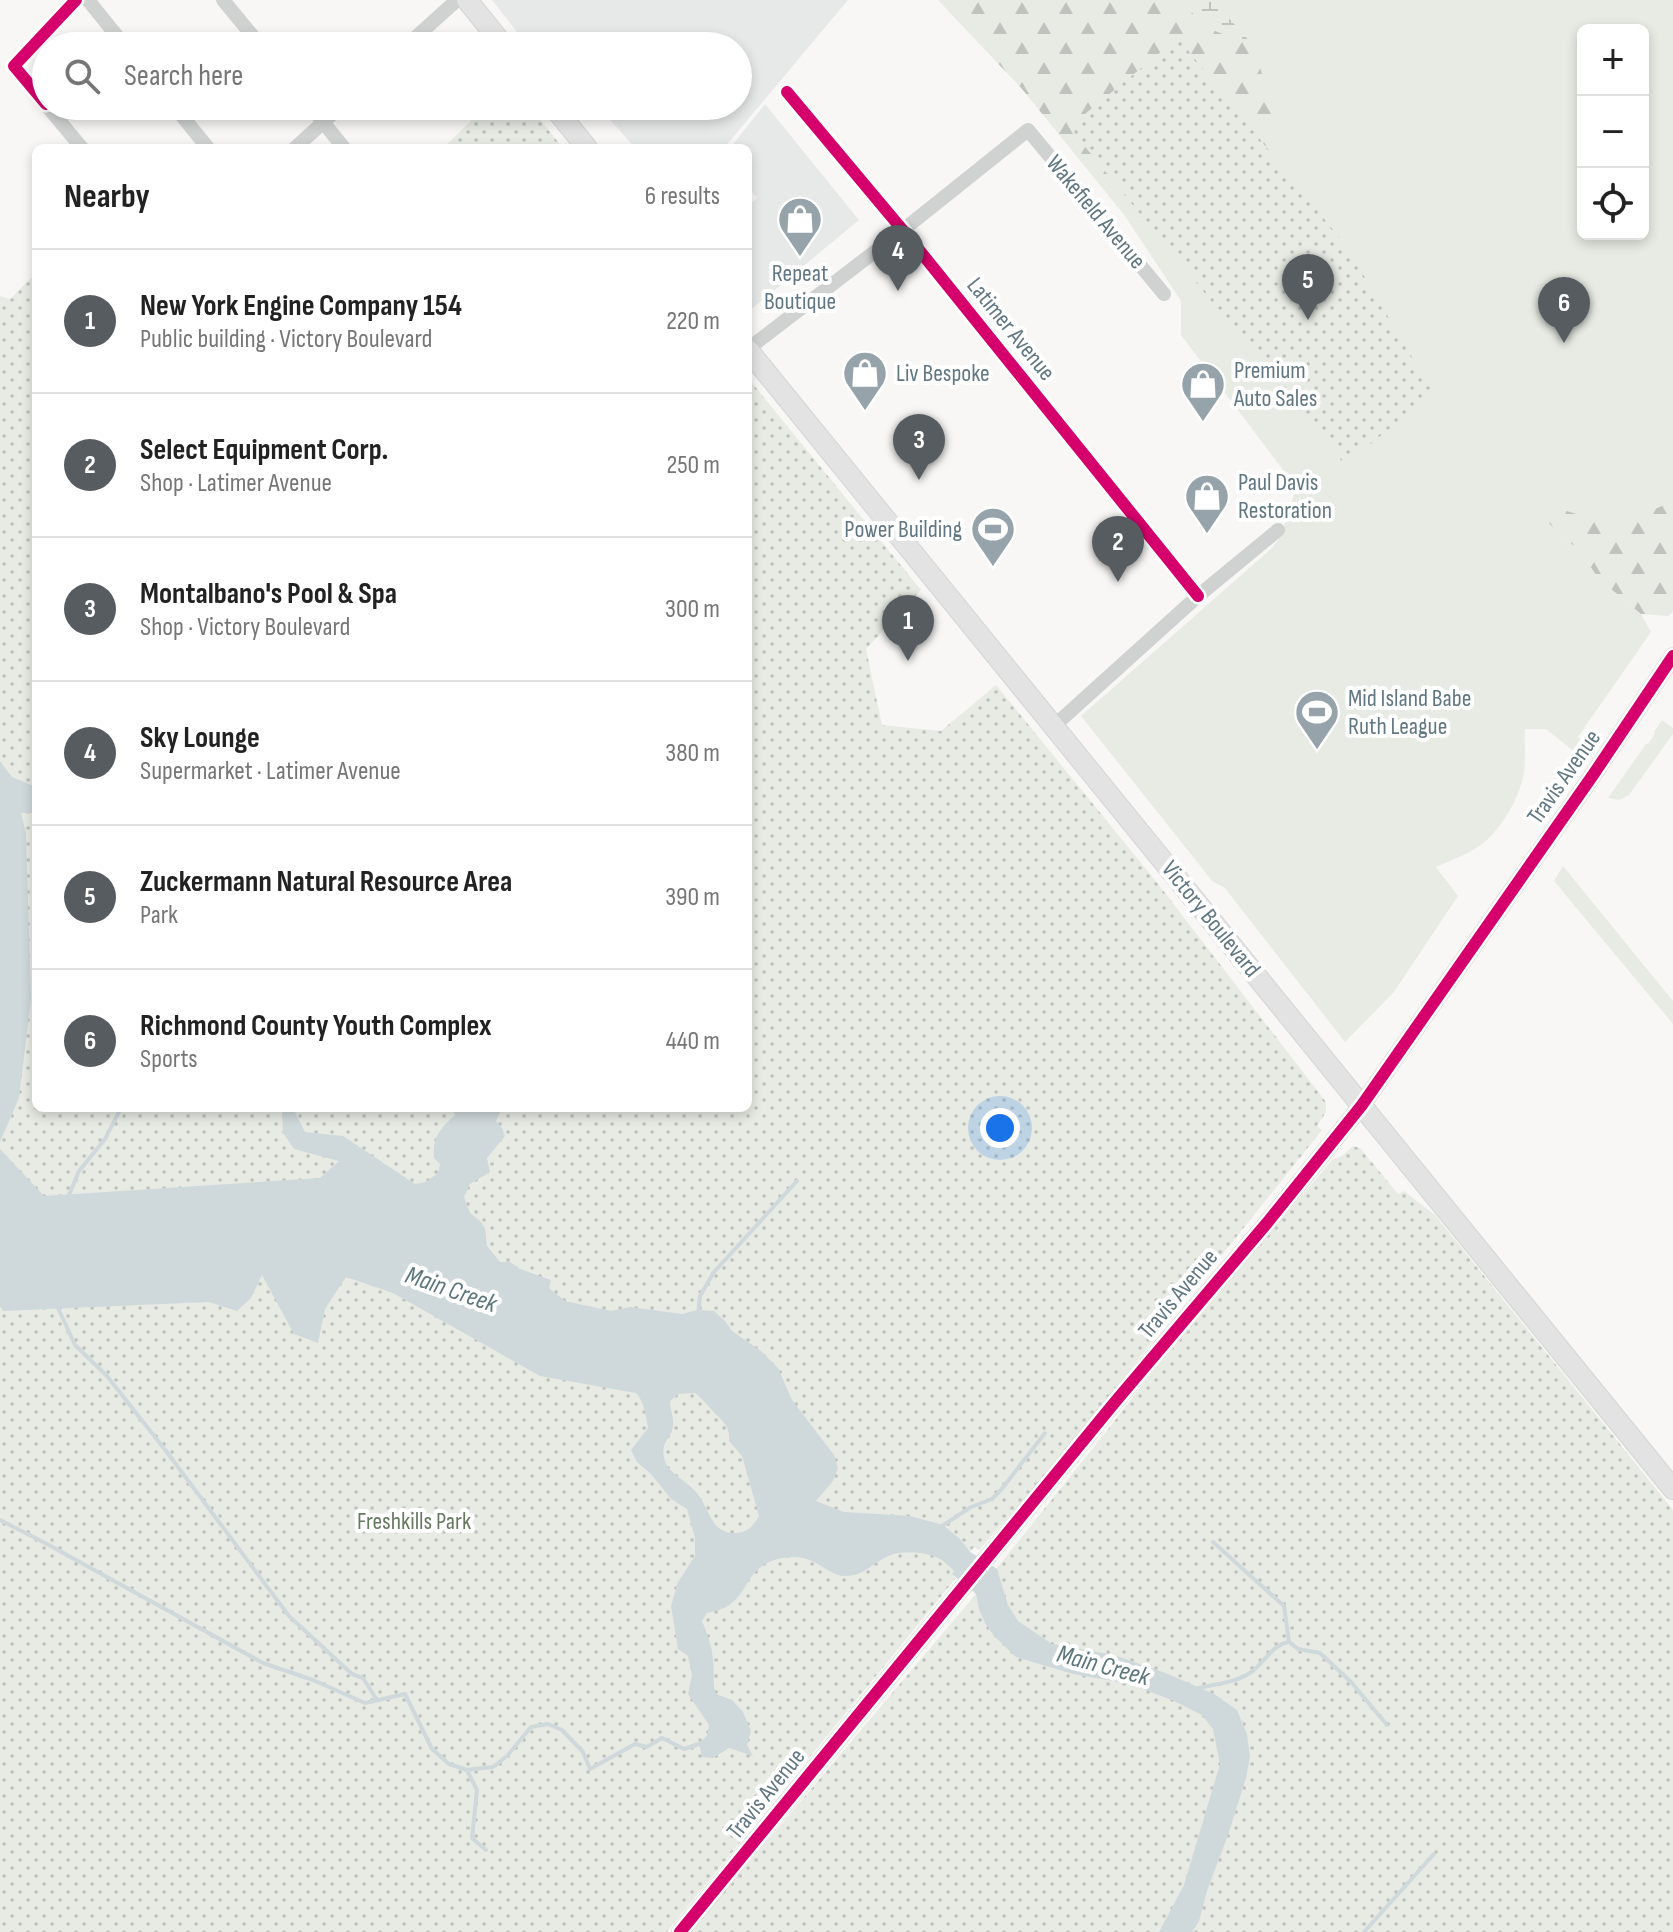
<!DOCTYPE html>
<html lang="en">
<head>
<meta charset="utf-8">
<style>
	body { margin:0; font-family:"Sofia Sans Condensed",sans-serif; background:#f6f6f6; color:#222 }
	.controls { position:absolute; right:24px; top:24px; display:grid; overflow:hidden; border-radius:12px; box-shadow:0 4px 12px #0003 }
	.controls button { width:72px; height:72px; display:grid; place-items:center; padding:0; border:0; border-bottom:2px solid #e0e0e0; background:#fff; color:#222; font:40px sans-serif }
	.you { position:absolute; left:1000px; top:1128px; width:28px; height:28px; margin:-20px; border:6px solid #fff; border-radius:50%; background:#1a73e8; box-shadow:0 0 0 12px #1a73e833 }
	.badge { display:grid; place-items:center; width:52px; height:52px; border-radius:50%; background:#565c60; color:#fff; font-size:26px; font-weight:700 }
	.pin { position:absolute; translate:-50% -66px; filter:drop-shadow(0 2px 4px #0008) }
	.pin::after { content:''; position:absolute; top:42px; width:28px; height:24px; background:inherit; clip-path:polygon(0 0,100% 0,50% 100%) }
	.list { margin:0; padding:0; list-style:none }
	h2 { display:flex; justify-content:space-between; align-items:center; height:104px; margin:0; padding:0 32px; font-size:34px }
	h2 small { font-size:26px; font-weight:400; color:#767676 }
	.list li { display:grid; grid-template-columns:52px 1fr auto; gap:24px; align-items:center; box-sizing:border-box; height:144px; padding:0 32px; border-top:2px solid #e0e0e0 }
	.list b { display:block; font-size:30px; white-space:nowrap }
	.list p { margin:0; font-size:26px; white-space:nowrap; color:#767676 }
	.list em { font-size:26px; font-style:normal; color:#767676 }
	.icon { flex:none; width:44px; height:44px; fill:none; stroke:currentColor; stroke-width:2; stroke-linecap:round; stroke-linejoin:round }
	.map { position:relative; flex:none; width:1673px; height:1932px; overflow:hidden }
	.search { position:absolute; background:#fff; box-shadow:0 4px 12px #0003; left:32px; top:32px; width:720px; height:88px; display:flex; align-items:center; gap:20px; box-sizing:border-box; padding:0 28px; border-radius:44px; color:#767676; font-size:30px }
	.panel { position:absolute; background:#fff; box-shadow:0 4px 12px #0003; left:32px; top:144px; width:720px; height:968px; border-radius:12px }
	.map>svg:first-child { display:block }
	.built { fill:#e7e9e9 }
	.green { fill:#e8ebe4; fill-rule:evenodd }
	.forest { fill:url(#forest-firs) }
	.wetland { fill:url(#wetland-marsh) }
	.park { fill:url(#park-dots) }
	.water { fill:#cfd8db; fill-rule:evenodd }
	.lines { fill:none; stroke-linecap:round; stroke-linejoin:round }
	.stream { stroke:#cfd8db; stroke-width:4 }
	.secondary-casing { stroke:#d4d5d6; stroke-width:22 }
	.minor { stroke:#d0d1d1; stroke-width:14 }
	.tertiary { stroke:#d0d1d1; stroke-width:18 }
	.secondary { stroke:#e3e3e3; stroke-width:20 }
	.cycleway-casing { stroke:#fff; stroke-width:17 }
	.cycleway { stroke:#d6006c; stroke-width:12 }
	.labels { text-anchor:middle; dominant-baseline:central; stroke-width:8; stroke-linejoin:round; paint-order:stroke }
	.street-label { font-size:24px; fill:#617683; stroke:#fff }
	.poi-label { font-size:24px; fill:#617683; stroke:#fff; text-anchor:start }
	.park-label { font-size:24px; fill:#667a60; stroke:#fff }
	.water-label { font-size:26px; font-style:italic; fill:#5c767d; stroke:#fff }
</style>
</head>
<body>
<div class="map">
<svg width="1673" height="1932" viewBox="0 0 1673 1932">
	<defs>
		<pattern id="forest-firs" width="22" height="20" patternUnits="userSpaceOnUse" patternTransform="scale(2)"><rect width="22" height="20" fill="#e8ebe4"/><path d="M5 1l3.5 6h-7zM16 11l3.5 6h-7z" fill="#bfc3be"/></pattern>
		<pattern id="wetland-marsh" width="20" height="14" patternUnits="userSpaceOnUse" patternTransform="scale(2)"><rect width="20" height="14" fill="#e8ebe4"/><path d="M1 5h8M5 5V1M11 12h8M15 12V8" fill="none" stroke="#bfc3be"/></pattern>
		<pattern id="park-dots" width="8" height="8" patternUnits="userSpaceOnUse" patternTransform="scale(2)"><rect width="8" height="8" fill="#e8ebe4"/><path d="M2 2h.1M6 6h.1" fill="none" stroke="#bfc3be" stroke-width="1.8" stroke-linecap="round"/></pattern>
	</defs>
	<rect width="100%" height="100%" fill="#f8f7f6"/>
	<!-- built -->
	<path class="built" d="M492,0H848L724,148H635L598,106H738V46H528Z
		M765,104L859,220L748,312V206L757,198L748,187V148H730Z"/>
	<!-- green -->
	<path class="green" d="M1201,0H1673V610L1583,516L1526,499L1565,540L1578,548L1598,578L1641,614L1651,632L1578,737L1589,745L1581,757L1546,729H1525C1524,743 1526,759 1524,773C1520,796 1504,824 1487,840C1472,853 1454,859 1436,867L1458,896L1394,992L1345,1042L1224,887L1213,882L1081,716L1272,548L1281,536L1296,487L1181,335V301L1125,216L1195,228ZM1583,30H1643V234H1583Z
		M1662,720L1673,728V734L1629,795L1619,800L1608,798L1646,744H1648L1655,734L1654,732Z
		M1563,866L1673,1001V1024L1554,881Z"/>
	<!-- forest -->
	<path class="forest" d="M938,0H1179L1210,29L1253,45L1278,125L1254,167L1195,228L1125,216L1022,89Z
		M1525,498L1583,516L1637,517L1673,501V612L1668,616L1641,614L1598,578L1578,548L1565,540Z"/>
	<!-- wetland -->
	<path class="wetland" d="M1179,0H1212L1253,45L1210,29Z"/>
	<!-- park -->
	<path class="park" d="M1178,38L1347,247L1433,393L1345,465L1069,127Z
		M486,106H529L563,148H443Z
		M36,273V1108H748V378L921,590L866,649L882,725L941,731L996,685L1155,880L1326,1102V1112L1317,1126L1322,1130L1044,1477L979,1550L974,1547L952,1574L956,1578L667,1932H0V296L10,299Z
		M1353,1146L1360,1148L1398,1194L1404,1191L1435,1215L1673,1510V1932H690L976,1594L1106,1432L1146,1380L1332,1160L1342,1156Z"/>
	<!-- water -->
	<path class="water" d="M0,761L12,777L36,787V813H21L26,833L31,999L19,1098L0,1142Z
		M282,1108H293L305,1132L343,1136L415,1184L426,1182L438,1173L440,1164L434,1158C432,1137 440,1129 455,1115L452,1108H502L496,1121L502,1128L505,1136L487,1158L490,1172L470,1184L464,1197L470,1213L480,1221L485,1228L487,1246L500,1262H510L520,1269L551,1280L549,1288L565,1301L611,1311L630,1307L682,1314L698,1310L714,1311L725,1321L732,1331L761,1351L778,1368L792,1400L834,1455L838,1468L833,1481L816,1501L844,1512L910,1516L943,1525L960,1539L970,1552L997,1569L1008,1605L1018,1621L1052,1644L1114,1655L1168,1674L1214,1694L1237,1710L1247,1734L1250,1757L1246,1778L1228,1835L1207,1891L1199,1921L1192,1932H1159L1184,1885L1220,1764L1213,1729L1202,1715L1174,1701L1130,1684L1073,1674L1016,1657L994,1636L985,1623L979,1609L976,1594L952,1574L954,1571C950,1567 945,1562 940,1559C929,1552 903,1550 891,1555C876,1560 864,1576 847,1576C834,1577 825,1567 814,1562C802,1555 785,1556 772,1561C740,1572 751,1606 707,1613L702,1621C707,1633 712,1646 713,1660C715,1672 712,1683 716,1694L732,1700L743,1712L751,1731L747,1745L753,1756L729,1748L713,1758L702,1757L699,1744L707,1735L709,1725L688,1694L692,1675L688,1656L678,1649L671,1606L678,1582L695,1556V1538L687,1509L671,1499L651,1474L637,1462L631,1450L648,1428C646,1416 644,1401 636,1393L540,1376L393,1293L346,1277L325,1309L318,1343L294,1334L262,1275L251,1298L237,1311L209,1302L3,1311L0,1306V1149L44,1196L320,1178L339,1161L294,1149L283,1133ZM695,1393C701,1398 705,1402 710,1408C719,1419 731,1424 729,1441L742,1456L759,1516C757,1519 755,1523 752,1526C741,1537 723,1535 714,1523C707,1513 704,1500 695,1491C687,1481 669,1474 665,1461C659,1442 671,1440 673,1426C674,1418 670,1409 670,1401L679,1394Z"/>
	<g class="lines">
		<!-- stream -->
		<path class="stream" d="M69,1195L79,1171L105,1139L120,1110
			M58,1308L75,1345L107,1376L166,1451L289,1616L352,1674L363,1678L377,1700
			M698,1314L700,1296L714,1272L797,1181
			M0,1520L47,1544L263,1663L313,1680L365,1703L405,1694L432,1749L449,1764L467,1770L493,1767L507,1756L531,1727L548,1724L562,1730L583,1752L590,1769L635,1744L647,1747L662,1738L684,1749L699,1744
			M939,1528L971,1507L992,1499L1001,1490L1045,1433
			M1213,1542L1284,1606L1289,1642
			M1195,1689C1213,1684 1235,1683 1250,1673C1265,1663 1271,1645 1289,1642L1298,1649L1320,1653L1351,1682L1387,1725
			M467,1770L477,1790L472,1838L486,1850
			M1364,1932L1434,1854"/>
		<!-- secondary casing -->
		<g class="secondary-casing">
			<path id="secondary" d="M467,0L504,46
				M553,106L587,148
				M748,350L1673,1489"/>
		</g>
		<!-- minor -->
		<path class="minor" d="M88,0L125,46
			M223,0L261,46
			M406,46L457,0
			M787,92L911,240L1198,596
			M46,104L14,66L76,0
			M47,106L82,148
			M174,106L208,148
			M310,106L344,148
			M295,148L341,106
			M748,349L903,230L1028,130L1164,294
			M1054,726L1198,596L1278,530"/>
		<!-- tertiary -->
		<path class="tertiary" d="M680,1932L1115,1402L1267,1223L1362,1105L1593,775L1673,656"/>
		<!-- secondary -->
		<use href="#secondary" class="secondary"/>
		<!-- cycleway casing -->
		<g class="cycleway-casing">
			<path id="cycleway" d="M787,92L911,240L1198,596
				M46,104L14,66L76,0
				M680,1932L1115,1402L1267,1223L1362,1105L1593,775L1673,656"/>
		</g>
		<!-- cycleway -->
		<use href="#cycleway" class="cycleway"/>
	</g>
	<!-- icons -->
	<defs>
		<g id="shop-pin" transform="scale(2.3)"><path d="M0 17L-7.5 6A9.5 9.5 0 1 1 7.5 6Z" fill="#96a3ab" stroke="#fff"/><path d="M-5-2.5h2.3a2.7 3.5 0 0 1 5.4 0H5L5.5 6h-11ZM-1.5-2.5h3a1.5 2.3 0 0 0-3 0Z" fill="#fff"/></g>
		<g id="stadium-pin" transform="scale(2.3)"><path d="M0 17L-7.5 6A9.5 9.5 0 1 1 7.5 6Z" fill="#96a3ab" stroke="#fff"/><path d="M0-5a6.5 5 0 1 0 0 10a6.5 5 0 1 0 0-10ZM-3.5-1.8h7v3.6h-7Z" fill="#fff"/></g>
	</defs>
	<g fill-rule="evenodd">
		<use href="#shop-pin" x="800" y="219"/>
		<use href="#shop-pin" x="865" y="373"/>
		<use href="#shop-pin" x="1203" y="384"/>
		<use href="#shop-pin" x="1207" y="496"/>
		<use href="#stadium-pin" x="993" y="529"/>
		<use href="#stadium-pin" x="1317" y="712"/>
	</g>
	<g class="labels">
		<!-- street labels -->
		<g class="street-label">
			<text transform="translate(1096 212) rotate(50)">Wakefield Avenue</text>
			<text transform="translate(1011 329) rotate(51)">Latimer Avenue</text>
			<text transform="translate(1564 777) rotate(-55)">Travis Avenue</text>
			<text transform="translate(1211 919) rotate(51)">Victory Boulevard</text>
			<text transform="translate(1178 1294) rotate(-50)">Travis Avenue</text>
			<text transform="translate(766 1794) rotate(-51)">Travis Avenue</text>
		</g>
		<!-- poi labels -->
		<g class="poi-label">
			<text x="800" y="273" text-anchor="middle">Repeat<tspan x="800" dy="28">Boutique</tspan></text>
			<text x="1234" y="370">Premium<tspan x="1234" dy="28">Auto Sales</tspan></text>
			<text x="896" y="373">Liv Bespoke</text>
			<text x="1238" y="482">Paul Davis<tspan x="1238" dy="28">Restoration</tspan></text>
			<text x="962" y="529" text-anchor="end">Power Building</text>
			<text x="1348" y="698">Mid Island Babe<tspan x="1348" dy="28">Ruth League</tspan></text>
		</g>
		<!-- park labels -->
		<g class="park-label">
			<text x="414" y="1521">Freshkills Park</text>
		</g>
		<!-- water labels -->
		<g class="water-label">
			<text transform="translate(451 1290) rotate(19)">Main Creek</text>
			<text transform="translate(1103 1666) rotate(15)">Main Creek</text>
		</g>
	</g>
</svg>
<div class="controls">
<button>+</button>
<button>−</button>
<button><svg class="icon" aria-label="locate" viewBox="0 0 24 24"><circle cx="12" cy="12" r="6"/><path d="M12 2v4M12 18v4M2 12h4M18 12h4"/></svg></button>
</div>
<div class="you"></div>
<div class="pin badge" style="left:908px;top:661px">1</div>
<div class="pin badge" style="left:1118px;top:582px">2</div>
<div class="pin badge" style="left:919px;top:480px">3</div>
<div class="pin badge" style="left:898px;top:291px">4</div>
<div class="pin badge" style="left:1308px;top:320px">5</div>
<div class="pin badge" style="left:1564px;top:343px">6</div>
<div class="search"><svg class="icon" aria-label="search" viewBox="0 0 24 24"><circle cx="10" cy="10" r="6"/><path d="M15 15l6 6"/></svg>Search here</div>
<section class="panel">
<h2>Nearby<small>6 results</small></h2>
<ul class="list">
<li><span class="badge">1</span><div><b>New York Engine Company 154</b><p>Public building · Victory Boulevard</p></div><em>220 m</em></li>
<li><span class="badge">2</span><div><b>Select Equipment Corp.</b><p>Shop · Latimer Avenue</p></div><em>250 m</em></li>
<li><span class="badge">3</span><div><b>Montalbano's Pool &amp; Spa</b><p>Shop · Victory Boulevard</p></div><em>300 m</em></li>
<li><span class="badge">4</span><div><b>Sky Lounge</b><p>Supermarket · Latimer Avenue</p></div><em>380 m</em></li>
<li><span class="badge">5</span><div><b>Zuckermann Natural Resource Area</b><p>Park</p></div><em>390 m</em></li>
<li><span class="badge">6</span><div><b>Richmond County Youth Complex</b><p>Sports</p></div><em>440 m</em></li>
</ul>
</section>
</div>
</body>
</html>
